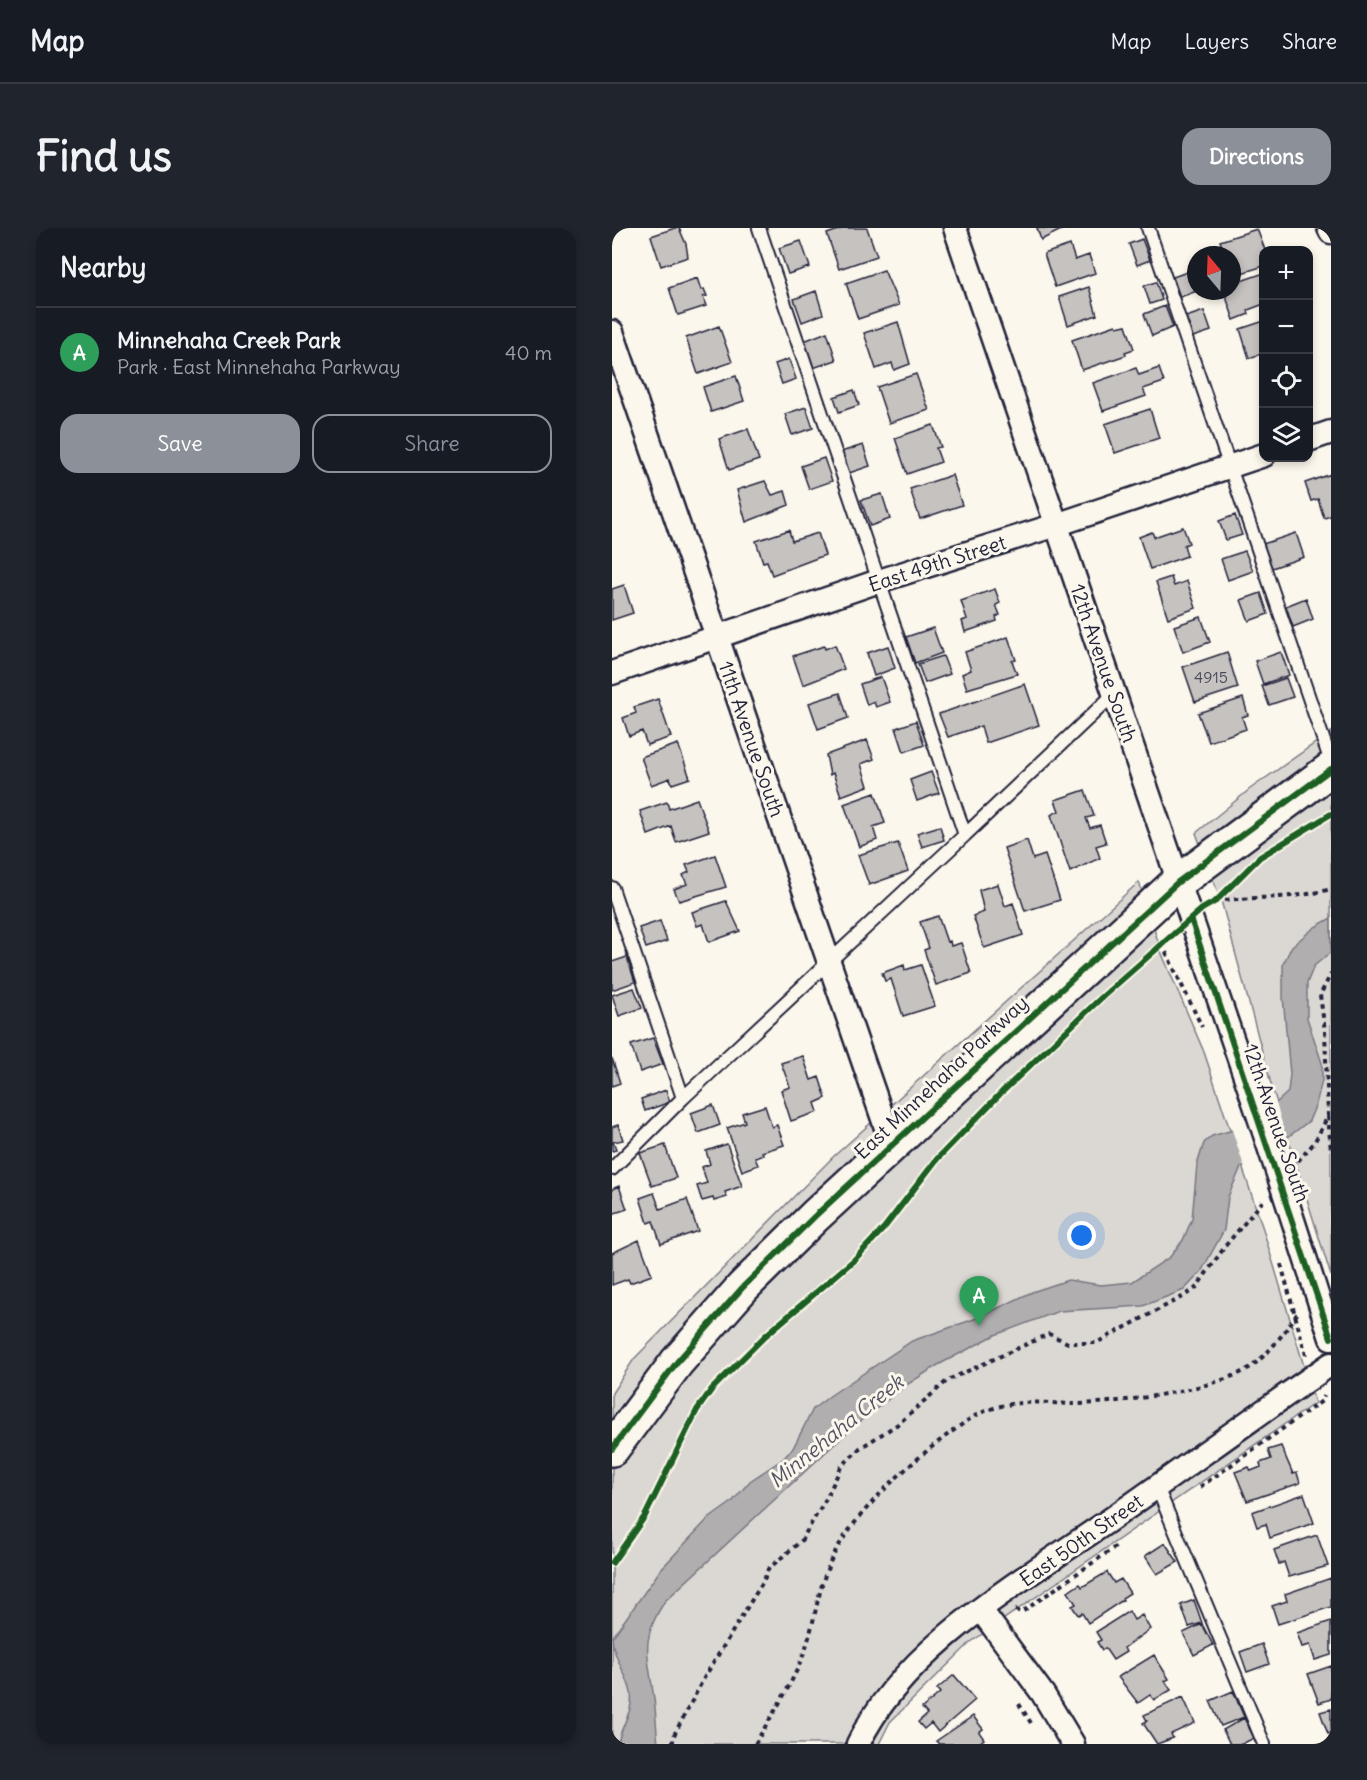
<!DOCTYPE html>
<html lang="en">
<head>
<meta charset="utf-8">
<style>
	body { margin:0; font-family:Delius,sans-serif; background:#20242c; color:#f1f3f6 }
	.controls { position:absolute; right:18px; top:18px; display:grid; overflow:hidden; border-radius:12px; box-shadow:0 3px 9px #0003 }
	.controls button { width:54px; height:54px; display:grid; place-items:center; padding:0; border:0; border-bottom:2px solid #363941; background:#171b24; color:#f1f3f6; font:30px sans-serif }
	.compass { position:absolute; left:575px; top:18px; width:54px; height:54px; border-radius:50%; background:#171b24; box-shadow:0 3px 9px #0003; rotate:341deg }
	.you { position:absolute; left:470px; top:1008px; width:21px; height:21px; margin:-15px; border:4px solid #fff; border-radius:50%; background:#1a73e8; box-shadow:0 0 0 9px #1a73e833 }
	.badge { display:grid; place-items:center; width:39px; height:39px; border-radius:50%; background:#8c9099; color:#fff; font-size:20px; font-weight:700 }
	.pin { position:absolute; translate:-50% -50px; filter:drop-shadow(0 2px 3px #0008) }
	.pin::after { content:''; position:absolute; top:32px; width:21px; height:18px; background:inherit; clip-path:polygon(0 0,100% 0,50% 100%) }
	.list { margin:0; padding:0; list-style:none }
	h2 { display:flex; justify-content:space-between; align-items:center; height:78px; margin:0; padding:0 24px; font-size:26px }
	h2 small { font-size:20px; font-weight:400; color:#9ea1a6 }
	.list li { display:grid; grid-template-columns:39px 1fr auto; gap:18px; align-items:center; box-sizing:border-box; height:90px; padding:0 24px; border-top:2px solid #363941 }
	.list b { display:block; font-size:22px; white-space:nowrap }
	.list p { margin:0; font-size:20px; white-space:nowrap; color:#9ea1a6 }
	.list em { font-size:20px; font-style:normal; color:#9ea1a6 }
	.actions { display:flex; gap:12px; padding:18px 24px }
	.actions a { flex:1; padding:14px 0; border:2px solid #8c9099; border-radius:18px; text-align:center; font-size:21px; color:#8c9099 }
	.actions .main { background:#8c9099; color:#fff }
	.icon { flex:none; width:33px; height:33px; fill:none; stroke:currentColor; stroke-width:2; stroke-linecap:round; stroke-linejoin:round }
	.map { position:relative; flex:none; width:719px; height:1516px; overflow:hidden; border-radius:18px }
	header { display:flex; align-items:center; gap:36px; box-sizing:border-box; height:84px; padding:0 30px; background:#171b24; border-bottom:2px solid #363941 }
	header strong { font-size:28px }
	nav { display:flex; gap:33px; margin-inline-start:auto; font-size:21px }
	.intro { display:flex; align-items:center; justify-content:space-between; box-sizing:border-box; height:144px; padding:0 36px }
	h1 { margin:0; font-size:42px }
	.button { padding:15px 27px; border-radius:18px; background:#8c9099; color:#fff; font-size:21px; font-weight:700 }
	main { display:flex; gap:36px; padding:0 36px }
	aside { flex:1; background:#171b24; border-radius:18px; box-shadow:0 3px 9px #0003 }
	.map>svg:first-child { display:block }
	.green { fill:#dbd8d3; stroke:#7e7d87; stroke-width:1.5 }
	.water { fill:#b1aeb0; stroke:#787681; stroke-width:1.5 }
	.pier { fill:#fbf7ec }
	.building { fill:#c6c2c0; stroke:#22223b; stroke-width:1.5 }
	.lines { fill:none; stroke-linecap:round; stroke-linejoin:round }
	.lane-casing { stroke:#22223b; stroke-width:16 }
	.street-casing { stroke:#22223b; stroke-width:27 }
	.secondary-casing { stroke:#22223b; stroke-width:38 }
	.path { stroke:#22223b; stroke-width:4; stroke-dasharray:4.5 4.5; stroke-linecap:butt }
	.lane { stroke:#fbf7ec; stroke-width:12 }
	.street { stroke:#fbf7ec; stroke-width:22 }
	.secondary { stroke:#fbf7ec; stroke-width:33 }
	.street-bridge-casing { stroke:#22223b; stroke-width:27; stroke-linecap:butt }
	.street-bridge { stroke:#fbf7ec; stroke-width:22 }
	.cycleway-casing { stroke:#fbf7ec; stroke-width:10 }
	.cycleway { stroke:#1b5e20; stroke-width:6 }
	.labels { text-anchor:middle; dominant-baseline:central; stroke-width:6; stroke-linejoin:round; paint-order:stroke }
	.number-label { font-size:16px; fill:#4b4a5c }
	.street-label { font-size:20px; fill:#22223b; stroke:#fbf7ec }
	.water-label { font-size:21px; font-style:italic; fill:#545364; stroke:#fbf7ec }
</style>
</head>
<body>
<header>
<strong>Map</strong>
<nav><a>Map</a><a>Layers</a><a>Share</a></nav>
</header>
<div class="intro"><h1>Find us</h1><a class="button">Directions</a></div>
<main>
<aside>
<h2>Nearby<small></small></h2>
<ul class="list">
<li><span class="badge" style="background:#2e9e5b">A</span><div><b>Minnehaha Creek Park</b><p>Park · East Minnehaha Parkway</p></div><em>40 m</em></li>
</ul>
<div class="actions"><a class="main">Save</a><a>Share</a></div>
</aside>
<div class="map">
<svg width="719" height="1516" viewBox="0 0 719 1516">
	<rect width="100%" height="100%" fill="#fbf7ec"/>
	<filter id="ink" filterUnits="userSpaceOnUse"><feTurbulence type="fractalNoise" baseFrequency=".0167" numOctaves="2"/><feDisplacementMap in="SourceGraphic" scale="12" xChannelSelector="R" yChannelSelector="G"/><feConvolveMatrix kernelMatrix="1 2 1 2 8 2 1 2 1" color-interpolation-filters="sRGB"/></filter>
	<g filter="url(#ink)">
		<!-- green -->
		<path class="green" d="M719,504V1048L659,856L610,676L584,605L638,561Z
			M527,654L550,726L592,824L651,1001L703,1175L359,1414L278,1494L267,1516H0V1165L22,1131L221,929Z"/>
		<!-- water -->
		<path class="water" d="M719,690V724L702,738L695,755V790L710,835V853L704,876L697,893L638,938L629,939L616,969L612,1002L589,1044L572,1062L531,1078L447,1083L383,1107L326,1137L296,1156L242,1198L53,1373C29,1409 35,1424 41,1464C44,1481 44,1499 46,1516H6C8,1498 22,1484 19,1465C16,1447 1,1430 0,1410L49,1341L95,1292L120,1274L138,1253L171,1231L181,1220L201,1181L219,1167L300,1113L365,1090L420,1064L456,1052L489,1057L520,1054L558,1029L571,1012L580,991L585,937L592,915L600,908L621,902L662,877L676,864L678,846L671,769V736L680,718L703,699Z"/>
		<!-- pier -->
		<path class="pier" d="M663,872L675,912L640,940L633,941L619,899Z"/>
		<!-- building -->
		<path class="building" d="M63,0H67L74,16L76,29L49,38L39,8Z
			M232,0H255L265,28L227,41L215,6Z
			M425,0H453L429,12Z
			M645,1L653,22L649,24L652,38L620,48V27H613L608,13Z
			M530,11L538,32L525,37L517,16Z
			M189,13L198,39L176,46L167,20Z
			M458,17L463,32L477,27L483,45L443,59L432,26Z
			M272,42L287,77L246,91L234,55Z
			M578,43L585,63L568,69L561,49Z
			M652,45V76L636,82L637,86L622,92L612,63H620V56Z
			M85,50L89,62L92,61L95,68L91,69L94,78L66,87L57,60Z
			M544,54L550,72L538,76L532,58Z
			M477,59L485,87L456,97L447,69Z
			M204,63L211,86L190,94L182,71Z
			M553,78L561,99L540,108L532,86Z
			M592,83L599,103L581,109L574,89Z
			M652,93V125L637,130L628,101Z
			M286,94L298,136L282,142L280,135L264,141L252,105Z
			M504,97L505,99L514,97L522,121L513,124L514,127L470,142L460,112Z
			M107,98L120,134L86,146L74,110Z
			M215,104L224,132L201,140L192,113Z
			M177,131L184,151L170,156L163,136Z
			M524,140L527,147L547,140L552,154L531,161L534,168L491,183L481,155Z
			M304,146L317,182L277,195L265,159Z
			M124,148L132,173L99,184L91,159Z
			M242,162L247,177L227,184L222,169Z
			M194,179L201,200L180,207L173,186Z
			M538,181L547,210L503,225L493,196Z
			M321,197L329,219L324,220L329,234L295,246L283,210Z
			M136,201L147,232L117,242L107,211Z
			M251,217L258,238L237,245L229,224Z
			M212,230L220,253L197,261L189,238Z
			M719,246V288L712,290L706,271L699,273L693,255Z
			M340,247L350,277L308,291L298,261Z
			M153,253L160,267L173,263L177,277L134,294L125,262Z
			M270,266L278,291L258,298L249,272Z
			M623,287L630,307L614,312L607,293Z
			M571,299L577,315L572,317L575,328L538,341L527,309L540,304L542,309Z
			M177,302L180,313L206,305L213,327L160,347L155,333L151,334L144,313Z
			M684,305L692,329L660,340L651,316Z
			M633,323L641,343L616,352L609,331Z
			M559,349L562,358L575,353L584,380L556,390L544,354Z
			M12,357L21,385L0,392V361Z
			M383,361L388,375L384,377L388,387L384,389L385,393L353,404L350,393L355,391L349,373Z
			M649,365L656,386L637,393L629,372Z
			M694,370L701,391L681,399L674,378Z
			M589,389L598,414L571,424L562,398Z
			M321,400L330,425L303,435L294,409Z
			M396,409L404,432L400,433L405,446L355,461L350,446L359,442L353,424Z
			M223,417L232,441L191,457L181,428L212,418L213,421Z
			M276,418L283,440L262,448L255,425Z
			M615,424L626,460L583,474L571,439Z
			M669,424L677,447L651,456L643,433Z
			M331,428L338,446L313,455L306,436Z
			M269,449L278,474L264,479L262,474L255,477L248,456Z
			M674,450L681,469L657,477L650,458Z
			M413,456L427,497L374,515L369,498L336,509L327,486Z
			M228,465L236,490L206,501L197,475Z
			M631,470L636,487L630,489L634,501L597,514L586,485Z
			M46,471L59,509L35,517L30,503L17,508L11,490L24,485L22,479Z
			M304,493L312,517L292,524L284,500Z
			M255,512L262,531L249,536L256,558L229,568L221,545L218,547L214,527Z
			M66,516L78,550L60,556L58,550L39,557L29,529Z
			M319,544L327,565L305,573L298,552Z
			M473,562L482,588L474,590L478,600L488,597L494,615L484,618L488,630L458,644L439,587L447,583L443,572Z
			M263,565L273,595L261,599L265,612L247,619L232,576Z
			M85,571L97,603L64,614L59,598L36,607L28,583L55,574L57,581Z
			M328,598L332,612L310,619L305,605Z
			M415,612L421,631L433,627L448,672L413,683L392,620Z
			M286,615L296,643L257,657L246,627Z
			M103,627L114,659L67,673L62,661L75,656L71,647L77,644L74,637Z
			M386,656L393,678L401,675L411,707L372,720L361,688L372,684L367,662Z
			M114,673L128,703L97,714L91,696L85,698L80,684Z
			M326,688L335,714L338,713L339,718L349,715L359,745L324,757L312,722L317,720L308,694Z
			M48,693L55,713L34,720L27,700Z
			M15,729L23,754L0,762V734Z
			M292,737L293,742L309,737L323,778L291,788L279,751L273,753L270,745Z
			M22,760L30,780L7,788L0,767Z
			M41,810L51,836L28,844L19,817Z
			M191,828L199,852L207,849L214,870L203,875L206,884L179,893L169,862L178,859L169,835Z
			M0,830L8,855L0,858Z
			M54,862L58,874L33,883L29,871Z
			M101,877L108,897L86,905L79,885Z
			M153,878L160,899L165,897L172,917L150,924L151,927L143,930L146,937L130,943L115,900L133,894L130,885Z
			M6,897L11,912L1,914L4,922L0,923V899Z
			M115,916L130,958L113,964L115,969L102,973L101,970L90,973L85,958L95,955L90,939L98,936L94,923Z
			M53,917L64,950L40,958L28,925Z
			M7,958L15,981L0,986V961Z
			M42,965L48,981L75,971L86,1003L49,1016L41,993L36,995L28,970Z
			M27,1012L40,1047L18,1055L16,1051L0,1057V1025Z
			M669,1218L681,1246L685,1245L688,1255L635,1273L623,1244L637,1239L639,1243L649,1239L648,1235L659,1231L656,1222Z
			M692,1266L702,1295L658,1310L654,1296L645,1299L640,1284Z
			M705,1307L716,1338L677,1349L672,1334L667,1336L662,1322Z
			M553,1315L566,1334L545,1346L533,1328Z
			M495,1344L502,1355L509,1351L518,1365L510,1370L511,1372L476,1395L470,1385L466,1387L460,1378L464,1376L456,1364L468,1356L470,1359Z
			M719,1350V1379L666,1396L660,1378L675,1373L673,1366Z
			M582,1372L590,1395L577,1399L569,1377Z
			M517,1383L522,1392L530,1387L538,1401L512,1420L514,1424L501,1432L493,1420L490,1422L485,1414L489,1412L484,1404Z
			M719,1393V1427L703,1432L698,1417L690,1419L685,1405Z
			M590,1396L601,1417L582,1427L571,1405Z
			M650,1416L657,1436L635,1444L628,1424Z
			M542,1427L557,1451L553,1453L559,1462L542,1472L538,1467L526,1475L506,1449Z
			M719,1438V1471L707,1475L696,1446Z
			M342,1447L363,1472L326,1504L319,1495L312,1501L306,1494L315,1486L310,1480L328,1465L325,1461Z
			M621,1463L632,1489L609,1498L598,1473Z
			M571,1469L583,1495L559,1506L561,1510L545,1516L531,1495L535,1493L532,1487Z
			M719,1481V1505L716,1506L708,1484Z
			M361,1488L371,1501L367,1504L372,1511L366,1516H327L324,1513Z
			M632,1490L642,1510L630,1516H618L611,1502Z"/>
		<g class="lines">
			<!-- lane casing -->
			<g class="lane-casing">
				<path id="lane" d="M536,0L719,534
					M353,607L502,466
					M0,660L71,870
					M0,941L71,870L353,607L147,0
					M545,1259L652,1516"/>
			</g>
			<!-- street casing -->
			<g class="street-casing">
				<path id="street" d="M343,0L645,883
					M717,0L719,4
					M0,104L280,917
					M696,212L719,204
					M0,445L267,353L444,297L652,227
					M670,958L719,1110
					M369,1382L431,1466L461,1516
					M246,1516C293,1417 415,1350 502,1289C575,1238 646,1186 719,1136"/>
			</g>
			<!-- secondary casing -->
			<g class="secondary-casing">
				<path id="secondary" d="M0,1221L65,1134L131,1059L203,988L566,654L719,541"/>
			</g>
			<!-- path -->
			<path class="path" d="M604,673C643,668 681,672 719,661
				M550,716L590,799
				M716,888L719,923
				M686,933L702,915L716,888L713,803L708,767L719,746
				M669,1036L694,1127
				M588,1259L710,1173L712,1168
				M403,1382L410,1384L506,1317
				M407,1476L419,1495
				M61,1516V1509L92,1450L152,1352L156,1341L189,1313L215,1269L229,1239L248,1220L286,1196L336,1152L437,1106L456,1115H484L572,1068L584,1060L614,1017L651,973
				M143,1516C161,1485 183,1453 194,1419C204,1389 206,1358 221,1328C246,1279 311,1222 358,1191C389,1171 424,1174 459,1176C498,1177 610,1161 640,1138C659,1124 674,1102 687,1083"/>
			<!-- lane -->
			<use href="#lane" class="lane"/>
			<!-- street -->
			<use href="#street" class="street"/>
			<!-- secondary -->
			<use href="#secondary" class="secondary"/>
			<!-- street-bridge casing -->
			<g class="street-bridge-casing">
				<path id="street-bridge" d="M645,883L670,958"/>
			</g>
			<!-- street-bridge -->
			<use href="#street-bridge" class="street-bridge"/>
			<!-- cycleway casing -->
			<g class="cycleway-casing">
				<path id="cycleway" d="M579,691L719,1110
					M0,1221L65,1134L131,1059L203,988L566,654L719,541
					M0,1335L33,1288L85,1182L100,1161L153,1108L242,1032L272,1000L325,931L390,864L489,770L590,681L604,673L648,629L719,586"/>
			</g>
			<!-- cycleway -->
			<use href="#cycleway" class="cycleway"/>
		</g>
	</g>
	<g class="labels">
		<!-- number labels -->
		<g class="number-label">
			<text x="599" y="449">4915</text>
		</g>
		<!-- street labels -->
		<g class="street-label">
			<text transform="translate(325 335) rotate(-18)">East 49th Street</text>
			<text transform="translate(492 435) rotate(71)">12th Avenue South</text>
			<text transform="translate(140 511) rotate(71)">11th Avenue South</text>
			<text transform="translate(329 849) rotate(-43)">East Minnehaha Parkway</text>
			<text transform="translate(665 895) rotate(71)">12th Avenue South</text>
			<text transform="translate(469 1312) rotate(-35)">East 50th Street</text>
		</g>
		<!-- water labels -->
		<g class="water-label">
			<text transform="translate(224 1203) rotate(-39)">Minnehaha Creek</text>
		</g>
	</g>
</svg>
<div class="controls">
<button>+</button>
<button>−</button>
<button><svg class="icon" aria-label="locate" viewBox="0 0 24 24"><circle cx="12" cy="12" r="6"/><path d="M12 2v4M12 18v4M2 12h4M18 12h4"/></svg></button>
<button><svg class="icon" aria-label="layers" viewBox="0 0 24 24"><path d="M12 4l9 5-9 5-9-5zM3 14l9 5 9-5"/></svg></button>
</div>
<svg class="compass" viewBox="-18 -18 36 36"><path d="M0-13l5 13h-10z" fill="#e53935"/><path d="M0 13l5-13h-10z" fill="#9ea1a6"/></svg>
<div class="you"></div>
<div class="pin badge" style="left:367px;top:1098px;background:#2e9e5b">A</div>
</div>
</main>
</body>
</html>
